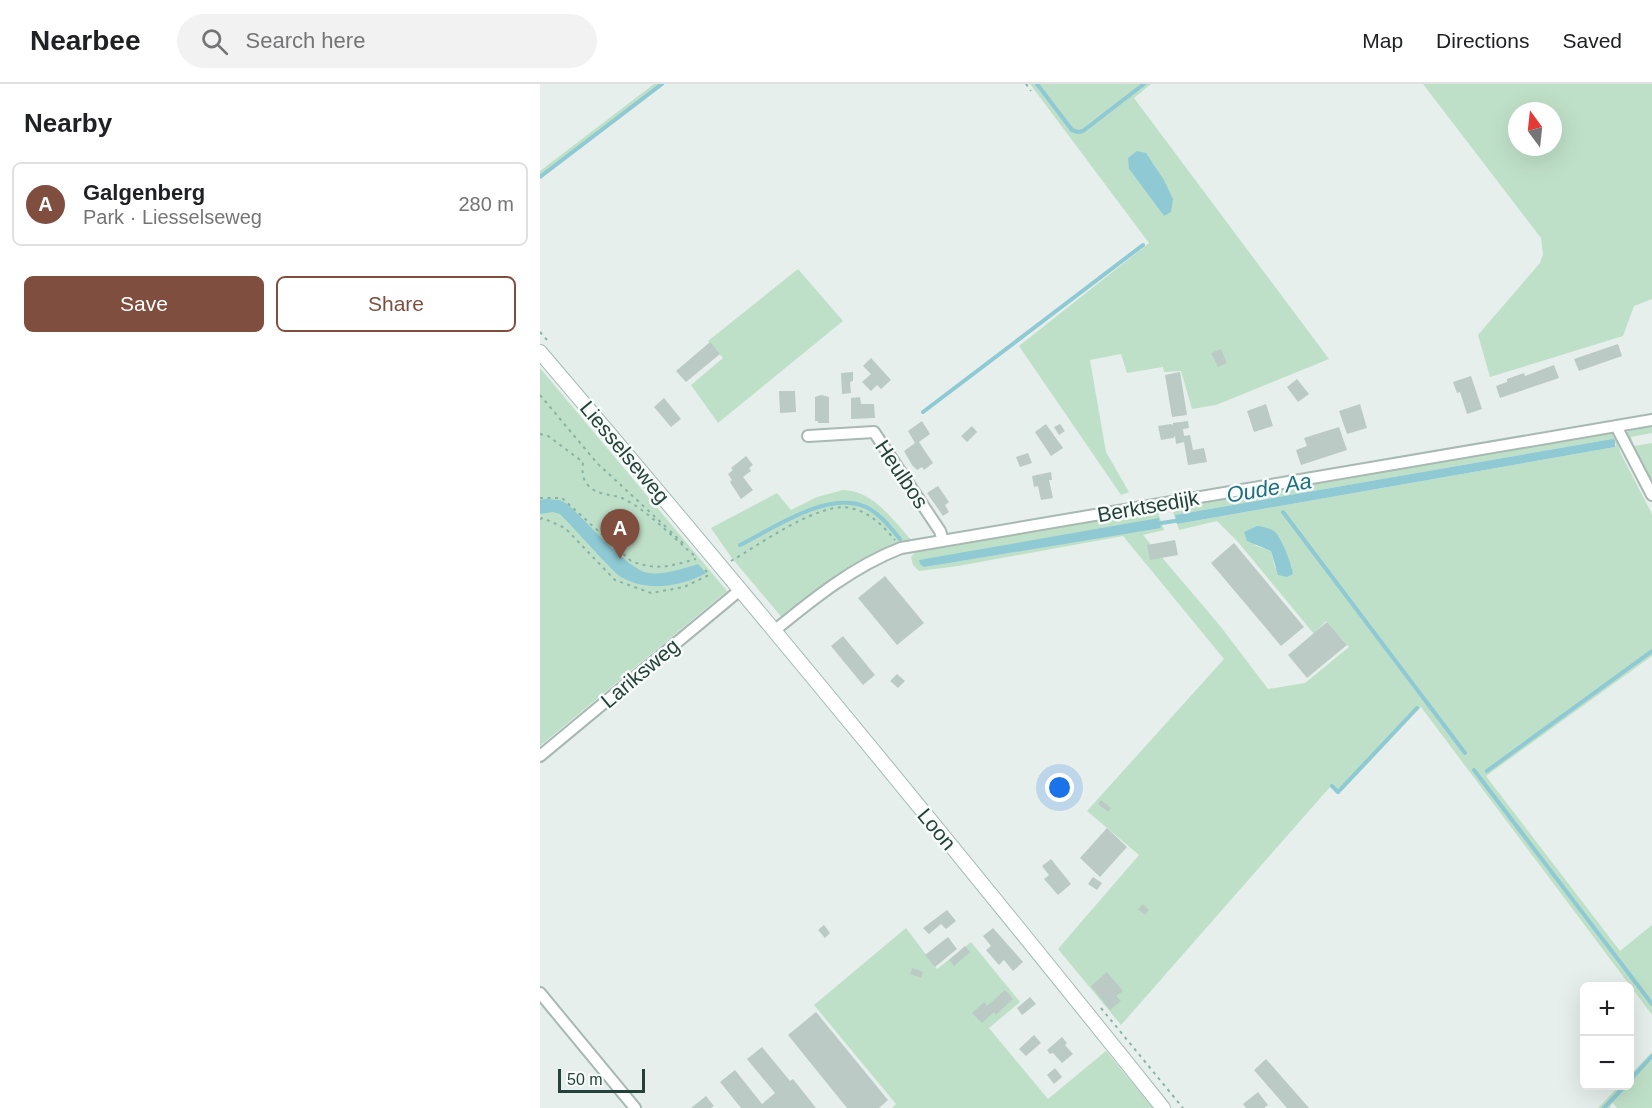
<!DOCTYPE html>
<html lang="en">
<head>
<meta charset="utf-8">
<style>
	body { margin:0; font-family:Arial,sans-serif; background:#f2f2f2; color:#202124 }
	.controls { position:absolute; right:18px; bottom:18px; display:grid; overflow:hidden; border-radius:9px; box-shadow:0 6px 24px #0002 }
	.controls button { width:54px; height:54px; display:grid; place-items:center; padding:0; border:0; border-bottom:2px solid #e0e0e0; background:#fff; color:#202124; font:30px sans-serif }
	.compass { position:absolute; left:968px; top:18px; width:54px; height:54px; border-radius:50%; background:#fff; box-shadow:0 6px 24px #0002; rotate:345deg }
	.scale { position:absolute; left:18px; bottom:15px; width:87px; box-sizing:border-box; padding-left:6px; border:3px solid #24423a; border-top:0; font-size:16px; line-height:21px; white-space:nowrap; color:#24423a; -webkit-text-stroke:4px #f7fbf9; paint-order:stroke }
	.you { position:absolute; left:520px; top:704px; width:21px; height:21px; margin:-15px; border:4px solid #fff; border-radius:50%; background:#1a73e8; box-shadow:0 0 0 9px #1a73e833 }
	.badge { display:grid; place-items:center; width:39px; height:39px; border-radius:50%; background:#7f4e3f; color:#fff; font-size:20px; font-weight:700 }
	.pin { position:absolute; translate:-50% -50px; filter:drop-shadow(0 2px 3px #0008) }
	.pin::after { content:''; position:absolute; top:32px; width:21px; height:18px; background:inherit; clip-path:polygon(0 0,100% 0,50% 100%) }
	.list { margin:0; padding:0; list-style:none }
	h2 { display:flex; justify-content:space-between; align-items:center; height:78px; margin:0; padding:0 24px; font-size:26px }
	h2 small { font-size:20px; font-weight:400; color:#757577 }
	.list li { display:grid; grid-template-columns:39px 1fr auto; gap:18px; align-items:center; box-sizing:border-box; height:84px; margin:0 12px 12px; padding:0 12px; border:2px solid #e0e0e0; border-radius:9px }
	.list b { display:block; font-size:22px; white-space:nowrap }
	.list p { margin:0; font-size:20px; white-space:nowrap; color:#757577 }
	.list em { font-size:20px; font-style:normal; color:#757577 }
	.actions { display:flex; gap:12px; padding:18px 24px }
	.actions a { flex:1; padding:14px 0; border:2px solid #7f4e3f; border-radius:9px; text-align:center; font-size:21px; color:#7f4e3f }
	.actions .main { background:#7f4e3f; color:#fff }
	.icon { flex:none; width:33px; height:33px; fill:none; stroke:currentColor; stroke-width:2; stroke-linecap:round; stroke-linejoin:round }
	.map { position:relative; flex:none; width:1112px; height:1024px; overflow:hidden }
	header { display:flex; align-items:center; gap:36px; box-sizing:border-box; height:84px; padding:0 30px; background:#fff; border-bottom:2px solid #e0e0e0 }
	header strong { font-size:28px }
	nav { display:flex; gap:33px; margin-inline-start:auto; font-size:21px }
	.search { width:420px; height:54px; background:#f2f2f2; display:flex; align-items:center; gap:15px; box-sizing:border-box; padding:0 21px; border-radius:33px; color:#757577; font-size:22px }
	main { display:flex }
	aside { flex:1; background:#fff }
	.map>svg:first-child { display:block }
	.green { fill:#bfe0c8; fill-rule:evenodd }
	.water { fill:#8ec9d4 }
	.lines { fill:none; stroke-linecap:round; stroke-linejoin:round }
	.stream { stroke:#8ec9d4; stroke-width:4 }
	.building { fill:#bbcac4 }
	.minor-casing { stroke:#a8b8b2; stroke-width:14 }
	.secondary-casing { stroke:#a4bbb3; stroke-width:16 }
	.path { stroke:#86b3a5; stroke-width:2; stroke-dasharray:3 4.5; stroke-linecap:butt }
	.minor { stroke:#fff; stroke-width:10 }
	.secondary { stroke:#fff; stroke-width:14 }
	.labels { text-anchor:middle; dominant-baseline:central; stroke-width:5; stroke-linejoin:round; paint-order:stroke }
	.street-label { font-size:21px; fill:#24423a; stroke:#f7fbf9 }
	.water-label { font-size:22px; font-style:italic; fill:#1c6f80; stroke:#f7fbf9 }
</style>
</head>
<body>
<header>
<strong>Nearbee</strong>
<div class="search"><svg class="icon" aria-label="search" viewBox="0 0 24 24"><circle cx="10" cy="10" r="6"/><path d="M15 15l6 6"/></svg>Search here</div>
<nav><a>Map</a><a>Directions</a><a>Saved</a></nav>
</header>
<main>
<aside>
<h2>Nearby<small></small></h2>
<ul class="list">
<li><span class="badge">A</span><div><b>Galgenberg</b><p>Park · Liesselseweg</p></div><em>280 m</em></li>
</ul>
<div class="actions"><a class="main">Save</a><a>Share</a></div>
</aside>
<div class="map">
<svg width="1112" height="1024" viewBox="0 0 1112 1024">
	<rect width="100%" height="100%" fill="#e6efeb"/>
	<!-- green -->
	<path class="green" d="M114,0H124L0,94V87Z
		M490,0H611L594,14L789,275L676,321L652,325L641,287L624,288L623,283L587,289L581,270L550,276L566,368L589,408L581,411L479,262L609,159ZM613,79L633,115L624,132L589,85Z
		M883,0H1112V215L1094,222L1083,252L950,293L938,251L1000,179L1003,170L1001,154ZM977,27H1013V63H977Z
		M258,185L303,237L178,339L151,301L183,274L168,257Z
		M0,284L187,507L0,662Z
		M1112,339V349L1091,353L1094,362L1112,359V402L1085,351C1091,341 1101,341 1112,339Z
		M1065,347L1072,349L1077,354L1080,368L1112,430V572L946,692L1080,867L1112,841V931L881,623L799,710L790,703L581,941L518,865L599,771L547,727L684,575L583,452L418,482L379,487L373,481L371,473L377,466L612,426L618,428L624,446L603,451L681,543L728,605L765,599L809,563L786,537L774,550L698,458L677,437L639,446L633,428L635,424ZM1072,355L1076,360L1075,363L637,440L635,431ZM621,443L403,480L385,483L380,476ZM739,452L752,484H735L731,467L714,461Z
		M303,406C334,407 353,436 372,457L244,536L191,473L171,444L237,409L251,426L277,413Z
		M366,844L397,885L431,858L480,918L449,944L508,1015L566,967L613,1024H352L356,1020L274,921Z
		M1112,968V1024H1077L1073,1019L1070,1022L1071,1024H1058L1079,1002H1090V991Z"/>
	<!-- water -->
	<path class="water" d="M597,67L606,69L624,96L633,115L631,128L624,132L589,85L588,74Z
		M1072,355L1075,356V363L637,440L635,431Z
		M6,415L20,416L27,420C45,435 88,486 108,489C125,491 142,485 158,480L166,489C141,503 107,508 81,493C74,489 68,480 61,474C47,459 34,444 20,430L13,428L0,430V416Z
		M619,434L621,444L403,480L384,483L380,480L379,476Z
		M717,442C723,443 731,444 736,449C742,455 752,481 753,490L747,493L738,491L731,467L707,457L704,448Z"/>
	<g class="lines">
		<!-- stream -->
		<path class="stream" d="M497,0L532,46L538,48L543,47L604,0
			M0,93L122,0
			M383,328L603,161
			M743,428L925,669
			M615,440L641,436
			M200,461C234,444 288,406 326,423C340,430 350,443 360,455
			M934,686L1112,920
			M947,687L1112,567
			M792,702L798,708L877,624
			M1090,996L1112,972
			M1064,1024L1085,1002"/>
	</g>
	<!-- building -->
	<path class="building" d="M170,258L180,270L146,298L136,287Z
		M1078,260L1082,272L1039,287L1034,275Z
		M681,265L687,279L678,283L671,269Z
		M331,274L351,296L341,305L337,301L331,307L322,298L331,290L323,282Z
		M1014,281L1019,294L960,314L956,302L967,298V295L984,289L985,292Z
		M313,288V297L310,298L311,309L302,310L301,289Z
		M640,288L647,331L632,333L625,291Z
		M931,292L942,325L927,330L920,308L917,309L913,298Z
		M757,295L769,310L758,318L747,303Z
		M239,307H255L256,328L240,329Z
		M281,311L289,313V339H278V337H275V313Z
		M320,313L321,320H334L335,334L311,335V314Z
		M124,314L141,335L131,343L114,323Z
		M726,320L733,342L714,348L707,327Z
		M820,320L827,344L807,350L799,327Z
		M382,337L390,350L379,358L393,379L384,386L382,383L377,386L372,381L364,367L375,359L368,347Z
		M648,337L649,344L643,345L644,352L650,351L653,366L664,364L667,378L648,381L644,358L636,360L635,352L633,354L621,356L618,342L631,340L633,341V339Z
		M506,340L523,364L511,372L495,348Z
		M520,340L525,347L519,351L514,343Z
		M432,342L437,348L427,358L421,352Z
		M799,343L807,366L761,381L756,366L767,362L764,354Z
		M488,369L492,379L480,383L476,373Z
		M206,372L213,381L209,384L211,387L203,393L213,406L201,415L190,398L192,396L188,390L193,386L191,384Z
		M511,388L512,396H509L513,414L501,416L498,402L494,403L492,392Z
		M398,402L409,418L405,421L409,428L403,432L387,409Z
		M635,456L638,471L610,476L607,461Z
		M694,459L764,543L741,562L671,479Z
		M345,492L384,539L357,561L318,514Z
		M787,538L807,561L767,594L748,571Z
		M303,552L335,591L323,601L291,562Z
		M357,590L365,597L358,604L350,597Z
		M561,716L571,724L568,728L558,720Z
		M567,744L587,763L560,793L540,774Z
		M511,775L531,800L518,811L504,795L509,791L502,782Z
		M553,793L562,799L557,806L548,800Z
		M603,820L609,826L605,831L598,825Z
		M407,826L416,837L406,845L401,840L389,850L383,844Z
		M284,841L290,849L285,854L278,846Z
		M453,844L483,878L473,887L464,876L459,881L446,866L451,862L443,852Z
		M408,853L417,865L395,883L385,871Z
		M425,862L430,868L414,882L409,876Z
		M372,884L383,888L381,894L370,890Z
		M567,888L583,907L576,912L581,917L570,926L551,902Z
		M465,906L473,915L456,931L454,928L442,939L432,929L444,918L447,922Z
		M490,913L496,920L482,931L477,924Z
		M276,928L348,1016L339,1024H307L248,951Z
		M494,951L501,959L486,972L479,965Z
		M522,953L527,959L525,961L533,970L522,979L513,969L510,970L507,966Z
		M222,963L250,997L253,995L276,1024H201L180,998L195,986L222,1020L235,1009L207,975Z
		M726,975L769,1024H747L714,986Z
		M515,984L522,993L514,1000L507,991Z
		M718,1008L728,1021L724,1024H706L703,1020Z
		M166,1012L174,1022L171,1024H151Z"/>
	<g class="lines">
		<!-- minor casing -->
		<g class="minor-casing">
			<path id="minor" d="M1076,342L1112,411
				M268,352L334,348L400,447L403,457
				M234,547C273,515 314,482 361,464L1112,336
				M0,672L200,506
				M0,909L95,1024"/>
		</g>
		<!-- secondary casing -->
		<g class="secondary-casing">
			<path id="secondary" d="M0,268C212,517 419,769 623,1024"/>
		</g>
		<!-- path -->
		<path class="path" d="M486,0L491,7
			M0,248L8,257
			M0,311L57,379L126,443
			M0,350L8,352L43,378C42,386 42,394 47,400C57,413 74,409 86,416C113,431 133,454 156,473
			M0,414H22L91,477C116,487 131,482 156,475
			M0,435L3,434L25,444L75,496L111,509L144,503L169,491L163,483
			M130,447L146,462
			M191,477C219,461 279,417 311,424C331,429 343,442 355,456
			M561,924L643,1024"/>
		<!-- minor -->
		<use href="#minor" class="minor"/>
		<!-- secondary -->
		<use href="#secondary" class="secondary"/>
	</g>
	<g class="labels">
		<!-- street labels -->
		<g class="street-label">
			<text transform="translate(85 368) rotate(50)">Liesselseweg</text>
			<text transform="translate(362 390) rotate(56)">Heulbos</text>
			<text transform="translate(608 422) rotate(-10)">Berktsedijk</text>
			<text transform="translate(100 589) rotate(-40)">Lariksweg</text>
			<text transform="translate(397 745) rotate(50)">Loon</text>
		</g>
		<!-- water labels -->
		<g class="water-label">
			<text transform="translate(729 404) rotate(-10)">Oude Aa</text>
		</g>
	</g>
</svg>
<div class="controls">
<button>+</button>
<button>−</button>
</div>
<svg class="compass" viewBox="-18 -18 36 36"><path d="M0-13l5 13h-10z" fill="#e53935"/><path d="M0 13l5-13h-10z" fill="#757577"/></svg>
<div class="scale">50 m</div>
<div class="you"></div>
<div class="pin badge" style="left:80px;top:475px">A</div>
</div>
</main>
</body>
</html>
